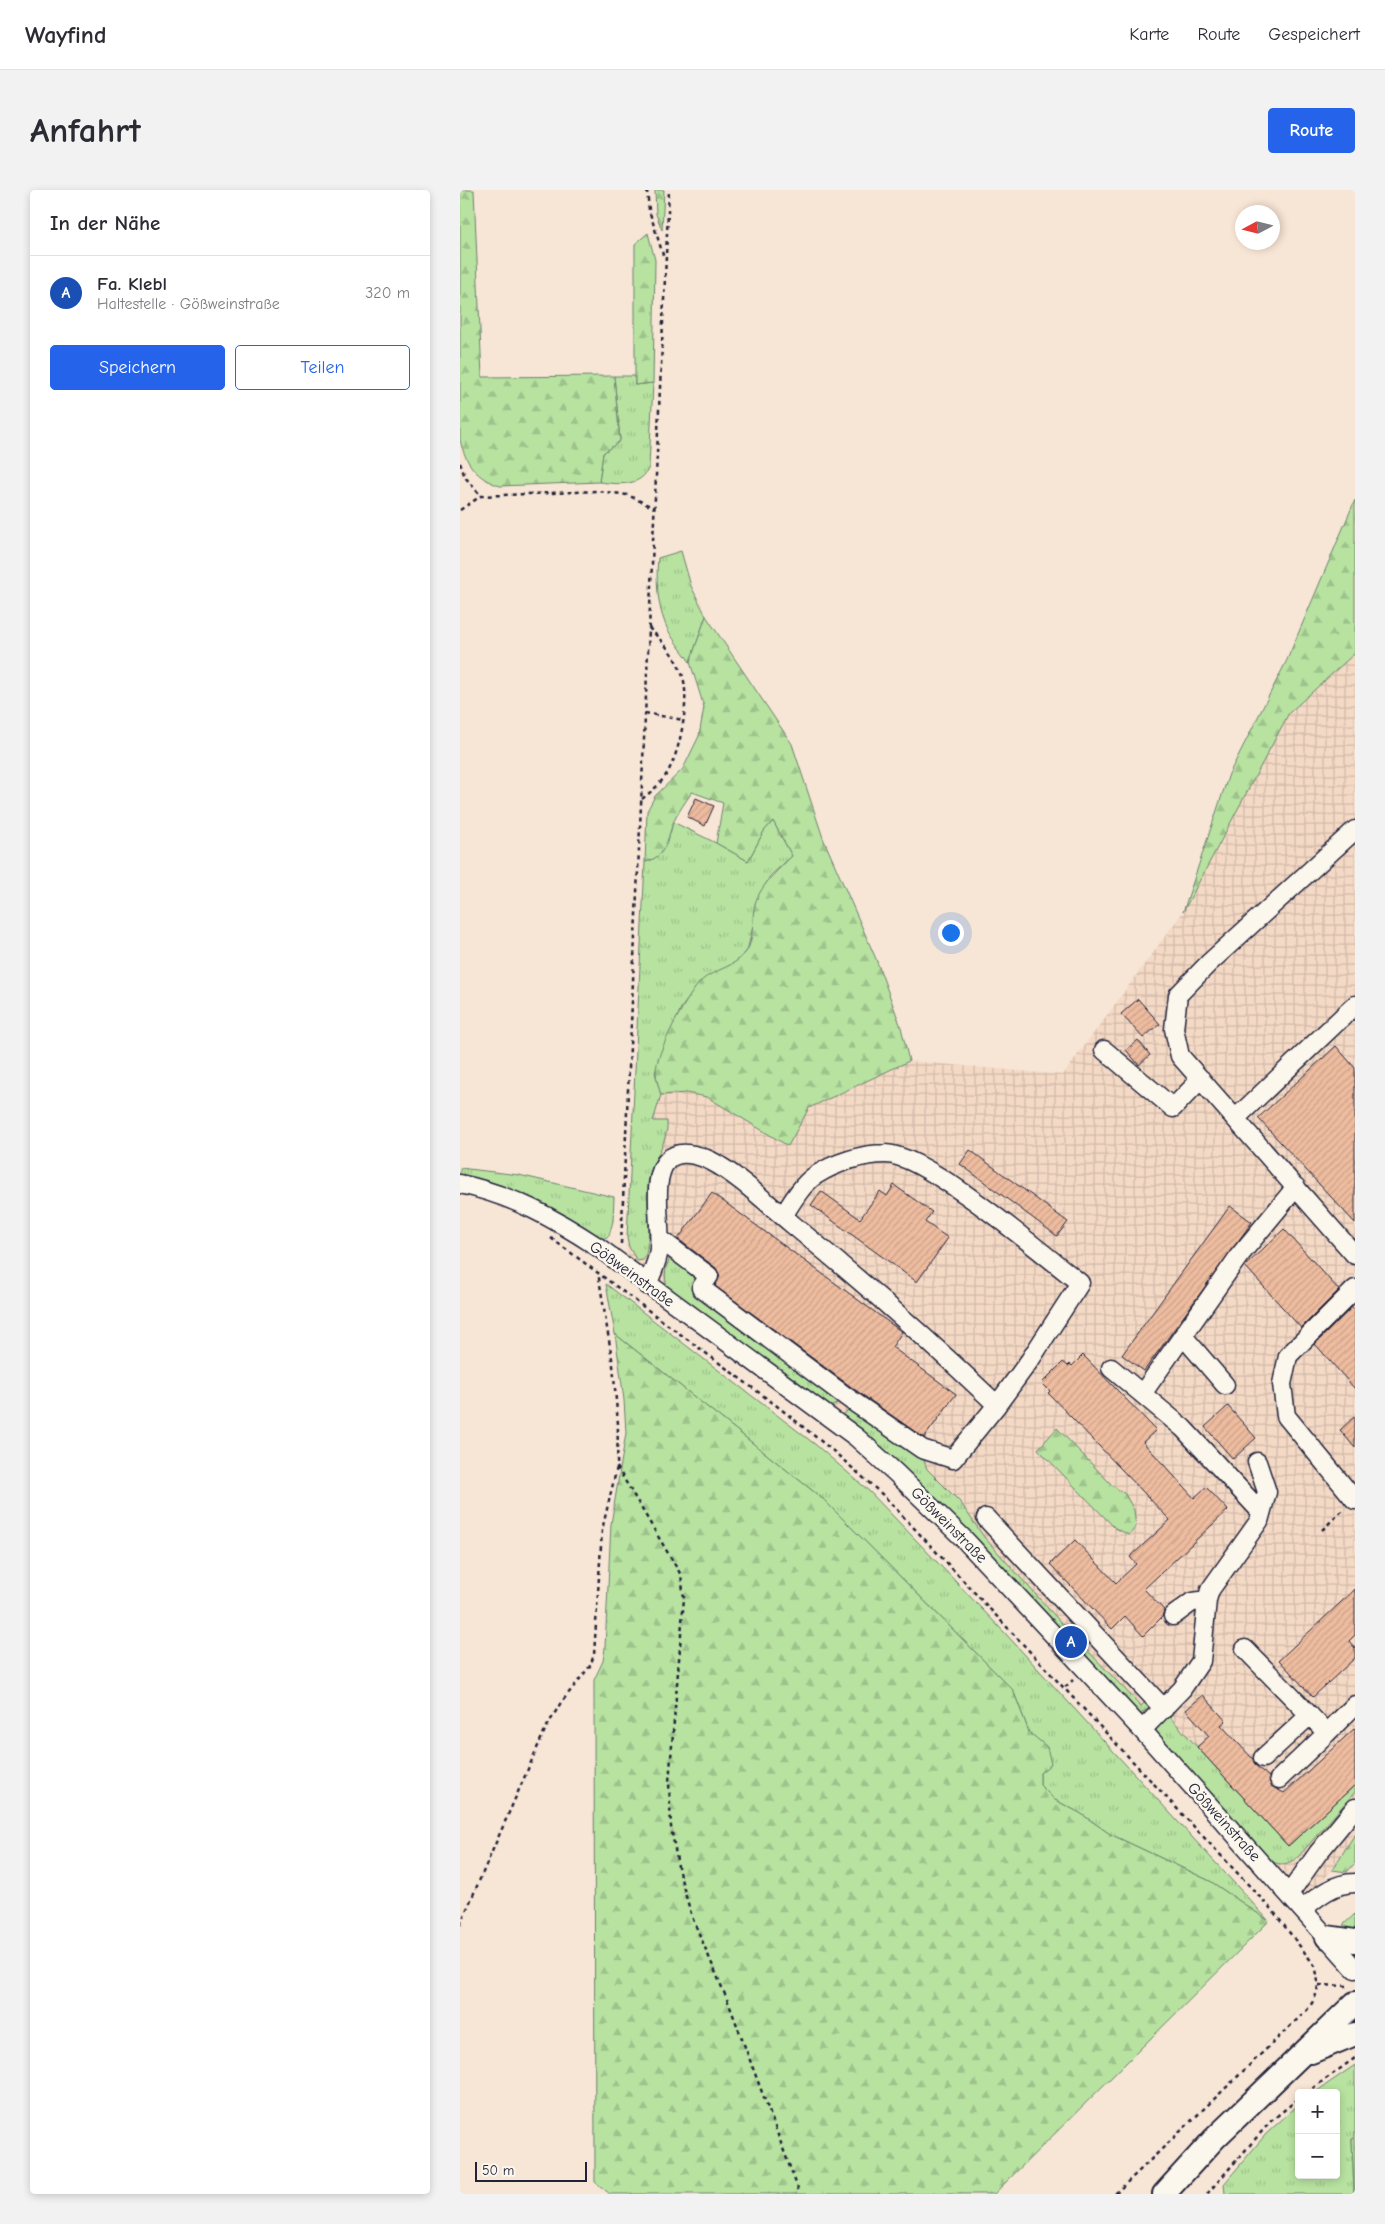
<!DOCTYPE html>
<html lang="de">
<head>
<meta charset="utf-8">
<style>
	body { margin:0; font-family:"Comic Neue",sans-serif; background:#f2f2f3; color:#2b2b33 }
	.controls { position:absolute; right:15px; bottom:15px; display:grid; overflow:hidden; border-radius:5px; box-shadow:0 2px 8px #0003 }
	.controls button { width:45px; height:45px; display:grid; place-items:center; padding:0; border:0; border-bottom:1px solid #e1e1e2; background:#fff; color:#2b2b33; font:25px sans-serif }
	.compass { position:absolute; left:775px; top:15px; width:45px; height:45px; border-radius:50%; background:#fff; box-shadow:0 2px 8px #0003; rotate:263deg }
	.scale { position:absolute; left:15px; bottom:12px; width:112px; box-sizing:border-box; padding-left:5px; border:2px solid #22223b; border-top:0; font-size:14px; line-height:18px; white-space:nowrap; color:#22223b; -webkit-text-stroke:4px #fbf7ec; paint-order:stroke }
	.you { position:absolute; left:490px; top:742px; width:18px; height:18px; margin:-12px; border:4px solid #fff; border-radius:50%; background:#1a73e8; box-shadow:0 0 0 8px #1a73e833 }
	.badge { display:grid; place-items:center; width:32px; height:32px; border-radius:50%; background:#2563eb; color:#fff; font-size:16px; font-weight:700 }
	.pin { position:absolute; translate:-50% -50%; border:2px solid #fff; box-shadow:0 1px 5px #0006 }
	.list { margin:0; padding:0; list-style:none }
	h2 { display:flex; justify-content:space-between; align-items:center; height:65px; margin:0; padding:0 20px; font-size:21px }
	h2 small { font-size:16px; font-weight:400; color:#7c7c81 }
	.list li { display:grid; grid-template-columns:32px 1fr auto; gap:15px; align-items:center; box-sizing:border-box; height:75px; padding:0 20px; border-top:1px solid #e1e1e2 }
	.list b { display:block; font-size:19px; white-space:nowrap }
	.list p { margin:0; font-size:16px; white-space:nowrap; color:#7c7c81 }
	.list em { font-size:16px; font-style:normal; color:#7c7c81 }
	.actions { display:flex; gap:10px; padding:15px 20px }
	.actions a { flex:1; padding:11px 0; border:1px solid #2563eb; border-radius:5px; text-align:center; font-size:18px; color:#2563eb }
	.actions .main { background:#2563eb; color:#fff }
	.map { position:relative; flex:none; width:895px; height:2004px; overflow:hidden; border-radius:5px }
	header { display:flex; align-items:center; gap:30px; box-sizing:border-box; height:70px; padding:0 25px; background:#fff; border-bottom:1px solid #e1e1e2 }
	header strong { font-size:24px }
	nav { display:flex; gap:28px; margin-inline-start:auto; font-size:18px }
	.intro { display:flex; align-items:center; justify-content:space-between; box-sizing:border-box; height:120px; padding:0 30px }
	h1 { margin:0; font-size:35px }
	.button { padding:12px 22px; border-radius:5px; background:#2563eb; color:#fff; font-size:18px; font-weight:700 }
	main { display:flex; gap:30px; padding:0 30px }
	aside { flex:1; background:#fff; border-radius:5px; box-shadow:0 2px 8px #0003 }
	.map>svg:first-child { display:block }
	.industrial { fill:url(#industrial-grid) }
	.grass { fill:url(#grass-tufts); stroke:#6c826e }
	.forest { fill:url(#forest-firs); stroke:#6c826e }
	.building { fill:url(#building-hatch); stroke:#22223b }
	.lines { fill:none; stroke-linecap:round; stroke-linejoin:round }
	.minor-casing { stroke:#22223b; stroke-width:21 }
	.major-casing { stroke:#22223b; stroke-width:26 }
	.path { stroke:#22223b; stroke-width:2.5; stroke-dasharray:4 4; stroke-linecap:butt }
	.minor { stroke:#fbf7ec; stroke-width:18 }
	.major { stroke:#fbf7ec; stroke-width:22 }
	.labels { text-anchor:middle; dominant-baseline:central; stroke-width:5; stroke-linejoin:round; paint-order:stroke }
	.street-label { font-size:16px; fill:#22223b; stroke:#fbf7ec }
</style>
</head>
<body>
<header>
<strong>Wayfind</strong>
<nav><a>Karte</a><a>Route</a><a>Gespeichert</a></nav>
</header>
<div class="intro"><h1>Anfahrt</h1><a class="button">Route</a></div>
<main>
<aside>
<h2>In der Nähe<small></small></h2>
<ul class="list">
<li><span class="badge" style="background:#1a4fb4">A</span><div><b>Fa. Klebl</b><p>Haltestelle · Gößweinstraße</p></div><em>320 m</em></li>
</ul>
<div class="actions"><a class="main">Speichern</a><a>Teilen</a></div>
</aside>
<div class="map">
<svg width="895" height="2004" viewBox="0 0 895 2004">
	<defs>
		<pattern id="industrial-grid" width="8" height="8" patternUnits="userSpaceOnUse" patternTransform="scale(1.25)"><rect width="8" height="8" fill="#f4d9c5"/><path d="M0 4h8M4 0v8" fill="none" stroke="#d1baaa"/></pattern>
		<pattern id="grass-tufts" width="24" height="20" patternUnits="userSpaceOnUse" patternTransform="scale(1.25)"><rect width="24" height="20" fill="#b7e2a0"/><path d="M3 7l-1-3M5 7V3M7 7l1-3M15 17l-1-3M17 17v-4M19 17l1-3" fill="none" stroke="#9dc28b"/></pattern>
		<pattern id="forest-firs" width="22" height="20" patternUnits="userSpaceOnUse" patternTransform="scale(1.25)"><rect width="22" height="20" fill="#b7e2a0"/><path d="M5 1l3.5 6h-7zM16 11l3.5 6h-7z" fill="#9dc28b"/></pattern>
		<pattern id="building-hatch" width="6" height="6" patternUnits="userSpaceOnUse" patternTransform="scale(1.25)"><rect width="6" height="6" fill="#eebc9f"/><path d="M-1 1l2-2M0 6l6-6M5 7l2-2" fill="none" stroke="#cca18a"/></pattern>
	</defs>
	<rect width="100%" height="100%" fill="#f7e5d5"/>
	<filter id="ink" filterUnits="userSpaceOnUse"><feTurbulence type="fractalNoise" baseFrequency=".02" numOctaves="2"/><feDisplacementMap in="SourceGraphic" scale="10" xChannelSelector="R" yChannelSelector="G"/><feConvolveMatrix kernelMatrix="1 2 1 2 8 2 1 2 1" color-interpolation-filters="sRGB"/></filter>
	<g filter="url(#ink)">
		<!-- industrial -->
		<path class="industrial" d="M895,463V1644L872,1680L850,1705L810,1670L489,1326L166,1072L169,1001L201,905L226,903L247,907L328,955L349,918L449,871L603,885L723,722L829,523Z"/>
		<!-- grass -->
		<path class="grass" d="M154,186H175V195L193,193L189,277C181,298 157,294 139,292L143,263L160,250Z
			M221,361L231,396L246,426L230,472C222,460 210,447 205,433C197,413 196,389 198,368Z
			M313,631L332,666L310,686L295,715L293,737L287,761L273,774L242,791L221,818L195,882L201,905L193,931H207C209,953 191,970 188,993C186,1012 193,1057 183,1070L177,1071L169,1057L167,1047L185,672C203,668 209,650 213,632L256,653L288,671L304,641Z
			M0,978L59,985L154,1007L153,1031L149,1046L142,1049C95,1022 57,993 0,986Z
			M213,1063L242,1085L236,1099L382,1207L376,1214L367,1219L208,1100C203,1085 205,1076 213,1063Z
			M146,1094L356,1255L409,1301L544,1442L809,1731L750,1691L650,1644L620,1623L595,1610L580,1595V1583L587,1558L569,1542L553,1500L363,1309L155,1144Z
			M391,1215L462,1265L467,1279L500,1312L524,1347L604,1436L618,1434L620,1437L606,1451L381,1229Z
			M626,1443L633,1450L625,1458L681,1516L688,1509L689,1518L679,1525L612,1456Z
			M707,1524L828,1656L895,1595V1602L838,1667C829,1674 820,1677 810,1670L697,1547L696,1536Z
			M895,1724V1741L883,1735Z
			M895,1875V1948L892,1949L894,2004H765L764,1994L806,1944L839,1914V1985H876V1903H854Z"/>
		<!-- forest -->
		<path class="forest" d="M0,0H14L22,187L154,186L160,251L143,263L139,292L40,296C16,288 6,274 0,250Z
			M195,0H204L202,40L196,24Z
			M188,43L195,70L193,193L175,195V54Z
			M895,310V463L829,523L723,722L769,584L827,470Z
			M246,426L332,554L363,648L416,769L441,837L449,871L349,918L328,956L247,907L226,903L201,905C199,898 196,889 196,882C195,864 228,804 241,791C254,779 274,778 286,762C294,751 292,731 294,718C298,697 318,680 332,666L313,631L304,641L288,671L256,653L263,613L232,602C226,611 218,622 213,633C207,650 206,667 185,672L187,621L195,606L223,579L239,546L244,517L230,472Z
			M155,1144L363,1309L553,1500L569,1542L587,1557L591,1574L580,1583V1595L595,1610L620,1623L650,1644L750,1691L809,1731L534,2004H150L135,1992L134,1490L143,1471L145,1458L151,1334L166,1243L164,1210Z
			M597,1238L652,1295L665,1304L674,1320L676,1337L669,1345L655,1338L578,1259Z
			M895,1644V1673L887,1682L872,1680Z
			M895,1948V2004H894L892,1949Z"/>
		<!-- building -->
		<path class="building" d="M236,608L254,616L245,636L227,627Z
			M678,809L700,834L683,848L661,824Z
			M678,850L690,865L679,875L666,860Z
			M876,856L895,878V1033L798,928Z
			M510,960L608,1032L597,1046L500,974Z
			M434,995L472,1022L465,1032L488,1048L457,1092L351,1015L361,1001L400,1029L420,1001L427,1006Z
			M252,1003L442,1142L432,1157L496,1204L464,1248L394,1199L255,1096L260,1086L256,1078L218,1049Z
			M770,1016L792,1032L684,1181L662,1165Z
			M824,1039L879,1100L841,1138L785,1076Z
			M892,1117L895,1121V1199L855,1154Z
			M623,1165L696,1240L683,1252L734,1308L746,1297L768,1320L684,1399L704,1420L702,1427L683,1446L665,1426L652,1439L590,1374L615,1350L656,1393L676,1374L670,1367L710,1330L588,1203L590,1201L582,1193L603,1172L608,1176L610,1174L612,1176Z
			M768,1216L796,1248L773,1269L745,1237Z
			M895,1226V1258L880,1240Z
			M895,1399V1445L889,1451L895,1458V1468L853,1507L819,1470Z
			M743,1505L766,1531L761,1535L793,1569L795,1575L809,1587L811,1596L824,1603L895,1538V1595L828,1656L737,1557L749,1546L726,1520Z"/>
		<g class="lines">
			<!-- minor casing -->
			<g class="minor-casing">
				<path id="minor" d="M895,640L749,773L718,805L714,839L720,866L895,1065
					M644,860L713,918L741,889
					M776,928L895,815
					M0,994C52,1005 94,1028 138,1057L396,1247L436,1283L504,1349L682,1540L895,1779
					M323,1026C332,1012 342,994 356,985C375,973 402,964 425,964C465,963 584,1065 620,1093L570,1170L537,1215
					M187,1095C192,1083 198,1071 199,1059C202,1036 190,987 208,970C219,959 239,965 251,971C277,984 309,1015 332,1034C403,1092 471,1152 537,1215L493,1269L462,1259L388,1208L241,1098L249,1086L200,1049
					M895,1099L828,1166L822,1194L826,1226L895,1310
					M723,1146L765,1195
					M651,1178L723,1238L801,1322
					M682,1204L779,1066L836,997
					M526,1328L704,1519
					M713,1426L732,1412L747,1410
					M785,1459L867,1543L895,1515
					M682,1540L722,1499L741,1471L747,1410L750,1400L799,1331L807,1302L797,1272
					M803,1568L850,1525
					M819,1589L867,1543
					M829,1704L858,1663L895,1618
					M843,1719C858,1706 874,1693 895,1693"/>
			</g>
			<!-- major casing -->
			<g class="major-casing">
				<path id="major" d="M867,1747L895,1751
					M851,1862L895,1844
					M704,2004L754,1949L895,1813"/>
			</g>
			<!-- path -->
			<path class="path" d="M187,0L189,20L204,68
				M0,273L5,287L21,306
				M0,320L21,306L138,301L168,305L194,318
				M185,523L223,530
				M182,609C191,602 200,594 206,585C220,564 231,508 222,484C215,465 203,452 189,438
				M91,1048L317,1216L372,1260L424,1306L813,1721L855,1776C860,1794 859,1805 847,1820L655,2004
				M161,1054L209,0
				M157,1277L221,1385L224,1408L209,1592L211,1637L219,1682L232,1727L269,1814L340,2004
				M862,1340L884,1319
				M605,1497L613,1490
				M0,1735L85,1540L100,1514L130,1476L134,1465L142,1340L157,1277L158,1234L153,1175L138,1082
				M859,1795L887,1796
				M846,1903L895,1868
				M747,2004L811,1931L839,1908"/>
			<!-- minor -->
			<use href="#minor" class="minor"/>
			<!-- major -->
			<use href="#major" class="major"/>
		</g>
	</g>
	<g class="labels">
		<!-- street labels -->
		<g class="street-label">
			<text transform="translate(172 1084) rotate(36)">Gößweinstraße</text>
			<text transform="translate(489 1335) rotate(45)">Gößweinstraße</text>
			<text transform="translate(764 1632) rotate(48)">Gößweinstraße</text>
		</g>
	</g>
</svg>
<div class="controls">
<button>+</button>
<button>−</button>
</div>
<svg class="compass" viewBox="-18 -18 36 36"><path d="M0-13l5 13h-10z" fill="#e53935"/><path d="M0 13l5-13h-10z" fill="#7c7c81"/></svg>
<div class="scale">50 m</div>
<div class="you"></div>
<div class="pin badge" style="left:611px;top:1452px;background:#1a4fb4">A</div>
</div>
</main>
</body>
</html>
